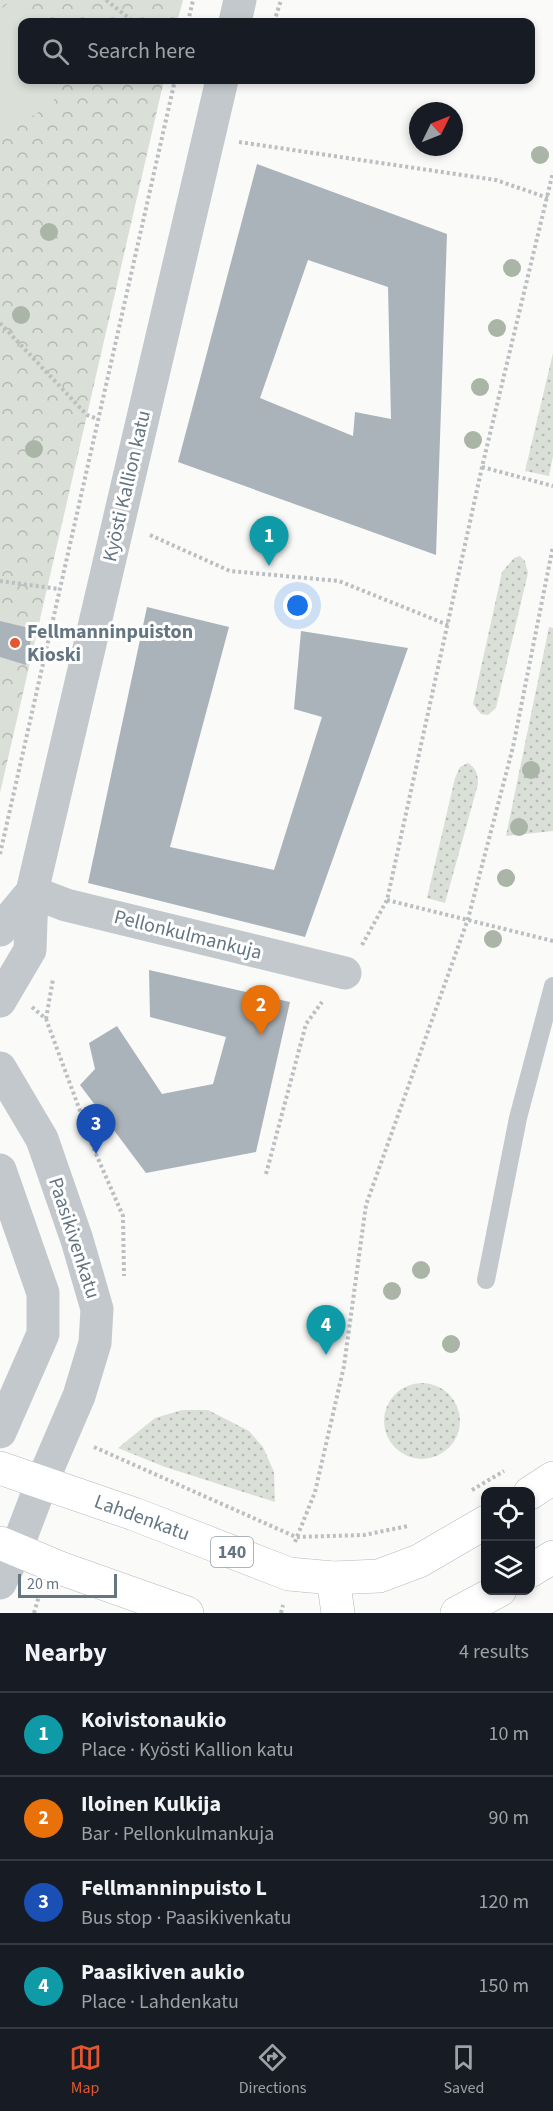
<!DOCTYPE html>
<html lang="en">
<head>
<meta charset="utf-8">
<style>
	body { margin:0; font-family:"Source Sans 3",sans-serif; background:#242831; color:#f1f3f6 }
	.controls { position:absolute; right:18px; bottom:18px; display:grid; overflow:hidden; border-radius:12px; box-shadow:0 3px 9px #0003 }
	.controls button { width:54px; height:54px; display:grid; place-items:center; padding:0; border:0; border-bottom:2px solid #363941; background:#171b24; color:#f1f3f6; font:30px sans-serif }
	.compass { position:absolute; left:409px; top:102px; width:54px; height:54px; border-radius:50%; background:#171b24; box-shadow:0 3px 9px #0003; rotate:47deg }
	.scale { position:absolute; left:18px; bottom:15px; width:99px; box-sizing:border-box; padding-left:6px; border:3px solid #657683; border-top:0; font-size:16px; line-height:21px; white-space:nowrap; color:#657683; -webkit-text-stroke:4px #fff; paint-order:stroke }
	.you { position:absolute; left:298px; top:606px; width:21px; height:21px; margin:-15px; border:4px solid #fff; border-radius:50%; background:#1a73e8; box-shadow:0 0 0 9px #1a73e833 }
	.badge { display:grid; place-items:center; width:39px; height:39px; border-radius:50%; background:#e4572e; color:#fff; font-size:20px; font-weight:700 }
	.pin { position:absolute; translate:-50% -50px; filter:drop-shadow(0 2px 3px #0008) }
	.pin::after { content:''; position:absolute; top:32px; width:21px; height:18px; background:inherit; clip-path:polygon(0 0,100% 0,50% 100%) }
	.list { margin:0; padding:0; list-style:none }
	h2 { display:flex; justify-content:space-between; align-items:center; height:78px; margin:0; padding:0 24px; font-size:26px }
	h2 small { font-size:20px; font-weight:400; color:#9ea1a6 }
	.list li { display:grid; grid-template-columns:39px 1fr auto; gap:18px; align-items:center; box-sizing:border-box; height:84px; padding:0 24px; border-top:2px solid #363941 }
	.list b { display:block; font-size:22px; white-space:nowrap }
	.list p { margin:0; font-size:20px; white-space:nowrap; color:#9ea1a6 }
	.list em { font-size:20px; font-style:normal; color:#9ea1a6 }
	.icon { flex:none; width:33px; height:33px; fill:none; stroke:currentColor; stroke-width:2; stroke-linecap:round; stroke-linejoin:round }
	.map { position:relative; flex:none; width:553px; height:1613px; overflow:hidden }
	.search { position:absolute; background:#171b24; box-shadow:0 3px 9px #0003; left:18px; right:18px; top:18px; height:66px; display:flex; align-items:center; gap:15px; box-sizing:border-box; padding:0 21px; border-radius:12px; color:#9ea1a6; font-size:22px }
	.sheet { height:414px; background:#171b24 }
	nav { display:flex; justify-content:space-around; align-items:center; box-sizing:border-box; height:84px; border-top:2px solid #363941; background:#171b24; font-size:16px; color:#9ea1a6 }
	nav a { display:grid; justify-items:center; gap:3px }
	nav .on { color:#e4572e }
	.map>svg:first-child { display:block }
	.grass { fill:url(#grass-dots) }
	.park { fill:url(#park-crowns) }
	.pitch { fill:#dadfd7 }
	.building { fill:#aab3b9; fill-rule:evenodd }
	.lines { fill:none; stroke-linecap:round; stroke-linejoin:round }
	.secondary-casing { stroke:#b3babf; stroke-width:34 }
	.primary-casing { stroke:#b5babe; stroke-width:34 }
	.path { stroke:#bbbfc2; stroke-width:4; stroke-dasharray:3 3; stroke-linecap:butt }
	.service { stroke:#c3c8cc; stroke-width:18 }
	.minor { stroke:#c3c8cc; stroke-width:33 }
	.secondary { stroke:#fff; stroke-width:33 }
	.primary { stroke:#fff; stroke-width:33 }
	.tree { fill:#aab4a7 }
	.poi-dot { fill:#e4572e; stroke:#fff; stroke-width:2 }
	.labels { text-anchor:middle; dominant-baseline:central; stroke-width:6; stroke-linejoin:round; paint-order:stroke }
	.shield { fill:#fff; stroke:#939fa8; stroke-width:1.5 }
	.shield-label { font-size:18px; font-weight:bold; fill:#657683 }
	.street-label { font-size:20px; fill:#657683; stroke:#fff }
	.poi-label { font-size:20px; font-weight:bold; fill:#657683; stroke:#fff; text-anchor:start }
</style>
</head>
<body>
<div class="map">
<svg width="553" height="1613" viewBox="0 0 553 1613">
	<defs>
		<pattern id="grass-dots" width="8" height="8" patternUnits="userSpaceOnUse" patternTransform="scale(1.5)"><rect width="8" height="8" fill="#dadfd7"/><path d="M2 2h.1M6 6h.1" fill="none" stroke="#b4b9b4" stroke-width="1.8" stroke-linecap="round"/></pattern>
		<pattern id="park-crowns" width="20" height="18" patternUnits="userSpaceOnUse" patternTransform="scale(1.5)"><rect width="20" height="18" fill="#dadfd7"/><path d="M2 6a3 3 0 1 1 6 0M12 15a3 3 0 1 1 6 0" fill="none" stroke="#b4b9b4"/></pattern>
	</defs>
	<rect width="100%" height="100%" fill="#fafaf8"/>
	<!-- grass -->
	<path class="grass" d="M553,353V456L549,476L525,471Z
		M520,556L525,561L528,573L496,708L488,715L481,714L473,704L502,572L514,558Z
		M549,627L553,628V831L506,836Z
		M468,763C476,768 478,774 478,784L445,903L427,898L455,778L460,767Z
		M384 1421a38 38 0 1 1 76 0a38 38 0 1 1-76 0Z
		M182,1410H208L249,1431L263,1447L274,1472L275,1502L165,1467L118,1448L155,1418Z"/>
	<!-- park -->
	<path class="park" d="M0,0H183L177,22H22V80H164L0,793Z"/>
	<!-- pitch -->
	<path class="pitch" d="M12,0H26L42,22H22V80H61L53,103L20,124L0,120V10Z"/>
	<!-- building -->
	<path class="building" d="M257,164L447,234L436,555L178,462ZM308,260L388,287L391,419L355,412L353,436L260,398Z
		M147,607L229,627L170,847L274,870L322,717L294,709L301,631L408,648L305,937L88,883Z
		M0,621L33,629L26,665L0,657Z
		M149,970L290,1002L256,1152L146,1173L80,1085L95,1069L89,1043L117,1026L162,1094L213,1084L226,1037L150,1017Z"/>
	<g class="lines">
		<!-- secondary casing -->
		<g class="secondary-casing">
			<path id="secondary" d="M333,1578L338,1613"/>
		</g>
		<!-- primary casing -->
		<g class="primary-casing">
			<path id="primary" d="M0,1468L134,1514L289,1574L333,1578L379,1576L419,1561L486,1522
				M530,1493L553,1478
				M0,1543L60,1568L187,1613
				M530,1571L553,1557
				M457,1613L500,1590"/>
		</g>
		<!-- path -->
		<path class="path" d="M106,0L134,22
			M188,22L193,0
			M274,22L281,0
			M239,142L496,180L548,198
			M0,323L87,415L98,419
			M482,467L553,486
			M150,535L230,571L339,581L448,625
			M0,581L59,589
			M0,854L175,80
			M387,900L553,941
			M362,945L387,900L482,467L553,172
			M32,1007L46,1019L96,1154L123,1216L124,1276
			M46,1019L53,979
			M266,1174L306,1024L322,1002
			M94,1447L296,1537L364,1535L408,1526
			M472,1490L504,1471
			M295,1542L315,1492L344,1366L366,1205L468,919L513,747L553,546
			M34,1613L39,1596
			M281,1613L283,1605"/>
		<!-- service -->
		<path class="service" d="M486,1280L518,1118L553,986"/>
		<!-- minor -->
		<path class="minor" d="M235,22L240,0
			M32,892L66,905L345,973
			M0,930L32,892
			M0,1001L30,950L32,892L222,80
			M0,1068L42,1139L77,1240L97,1309L95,1343L79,1396L42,1482L16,1550L0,1583
			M0,1170L43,1293V1334L0,1432"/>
		<!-- secondary -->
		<use href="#secondary" class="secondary"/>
		<!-- primary -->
		<use href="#primary" class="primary"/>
	</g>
	<!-- trees -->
	<g class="tree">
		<circle cx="540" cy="155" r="9"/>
		<circle cx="49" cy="232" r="9"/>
		<circle cx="512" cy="268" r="9"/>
		<circle cx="21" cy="315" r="9"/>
		<circle cx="497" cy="328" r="9"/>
		<circle cx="480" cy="387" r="9"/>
		<circle cx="473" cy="440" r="9"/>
		<circle cx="34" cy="449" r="9"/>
		<circle cx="531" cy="770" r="9"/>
		<circle cx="519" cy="827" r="9"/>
		<circle cx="506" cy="878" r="9"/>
		<circle cx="493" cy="939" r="9"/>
		<circle cx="421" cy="1270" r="9"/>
		<circle cx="392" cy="1291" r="9"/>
		<circle cx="451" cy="1344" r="9"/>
	</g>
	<!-- markers -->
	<circle class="poi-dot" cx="15" cy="643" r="6"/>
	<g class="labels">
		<!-- shield labels -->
		<rect class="shield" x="211" y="1537" width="42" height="30" rx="4.5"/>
		<g class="shield-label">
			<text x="232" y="1552">140</text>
		</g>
		<!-- street labels -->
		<g class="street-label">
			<text transform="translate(127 486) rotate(-77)">Kyösti Kallion katu</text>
			<text transform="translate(188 935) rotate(14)">Pellonkulmankuja</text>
			<text transform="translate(74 1238) rotate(72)">Paasikivenkatu</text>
			<text transform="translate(142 1518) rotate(20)">Lahdenkatu</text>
		</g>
		<!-- poi labels -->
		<g class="poi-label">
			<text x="27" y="632">Fellmanninpuiston<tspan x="27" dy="23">Kioski</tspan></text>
		</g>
	</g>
</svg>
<div class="controls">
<button><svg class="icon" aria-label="locate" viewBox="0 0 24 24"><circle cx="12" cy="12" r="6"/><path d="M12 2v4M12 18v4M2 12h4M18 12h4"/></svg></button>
<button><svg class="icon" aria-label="layers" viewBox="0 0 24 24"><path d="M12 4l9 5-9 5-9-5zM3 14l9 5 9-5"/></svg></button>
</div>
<svg class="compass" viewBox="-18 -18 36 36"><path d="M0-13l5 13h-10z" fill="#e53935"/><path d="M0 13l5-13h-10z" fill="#9ea1a6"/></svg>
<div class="scale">20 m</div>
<div class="you"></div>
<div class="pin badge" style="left:269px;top:566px;background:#0f9aa8">1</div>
<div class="pin badge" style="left:261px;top:1035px;background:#e8710a">2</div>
<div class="pin badge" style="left:96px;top:1154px;background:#1a4fb4">3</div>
<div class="pin badge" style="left:326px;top:1355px;background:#0f9aa8">4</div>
<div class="search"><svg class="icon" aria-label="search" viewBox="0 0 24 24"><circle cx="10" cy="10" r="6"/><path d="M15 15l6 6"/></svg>Search here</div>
</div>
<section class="sheet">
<h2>Nearby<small>4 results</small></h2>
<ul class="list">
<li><span class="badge" style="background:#0f9aa8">1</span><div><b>Koivistonaukio</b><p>Place · Kyösti Kallion katu</p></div><em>10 m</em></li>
<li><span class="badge" style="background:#e8710a">2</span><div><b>Iloinen Kulkija</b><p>Bar · Pellonkulmankuja</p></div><em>90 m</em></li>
<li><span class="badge" style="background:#1a4fb4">3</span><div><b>Fellmanninpuisto L</b><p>Bus stop · Paasikivenkatu</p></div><em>120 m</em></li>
<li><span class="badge" style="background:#0f9aa8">4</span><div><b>Paasikiven aukio</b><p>Place · Lahdenkatu</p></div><em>150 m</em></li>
</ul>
</section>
<nav>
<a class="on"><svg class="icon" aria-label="map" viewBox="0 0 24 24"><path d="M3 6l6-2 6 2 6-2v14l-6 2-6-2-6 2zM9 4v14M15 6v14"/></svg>Map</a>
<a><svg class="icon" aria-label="directions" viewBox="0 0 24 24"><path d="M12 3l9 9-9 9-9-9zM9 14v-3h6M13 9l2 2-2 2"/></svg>Directions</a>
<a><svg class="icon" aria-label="saved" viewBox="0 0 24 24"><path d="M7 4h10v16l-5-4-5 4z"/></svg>Saved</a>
</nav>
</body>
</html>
